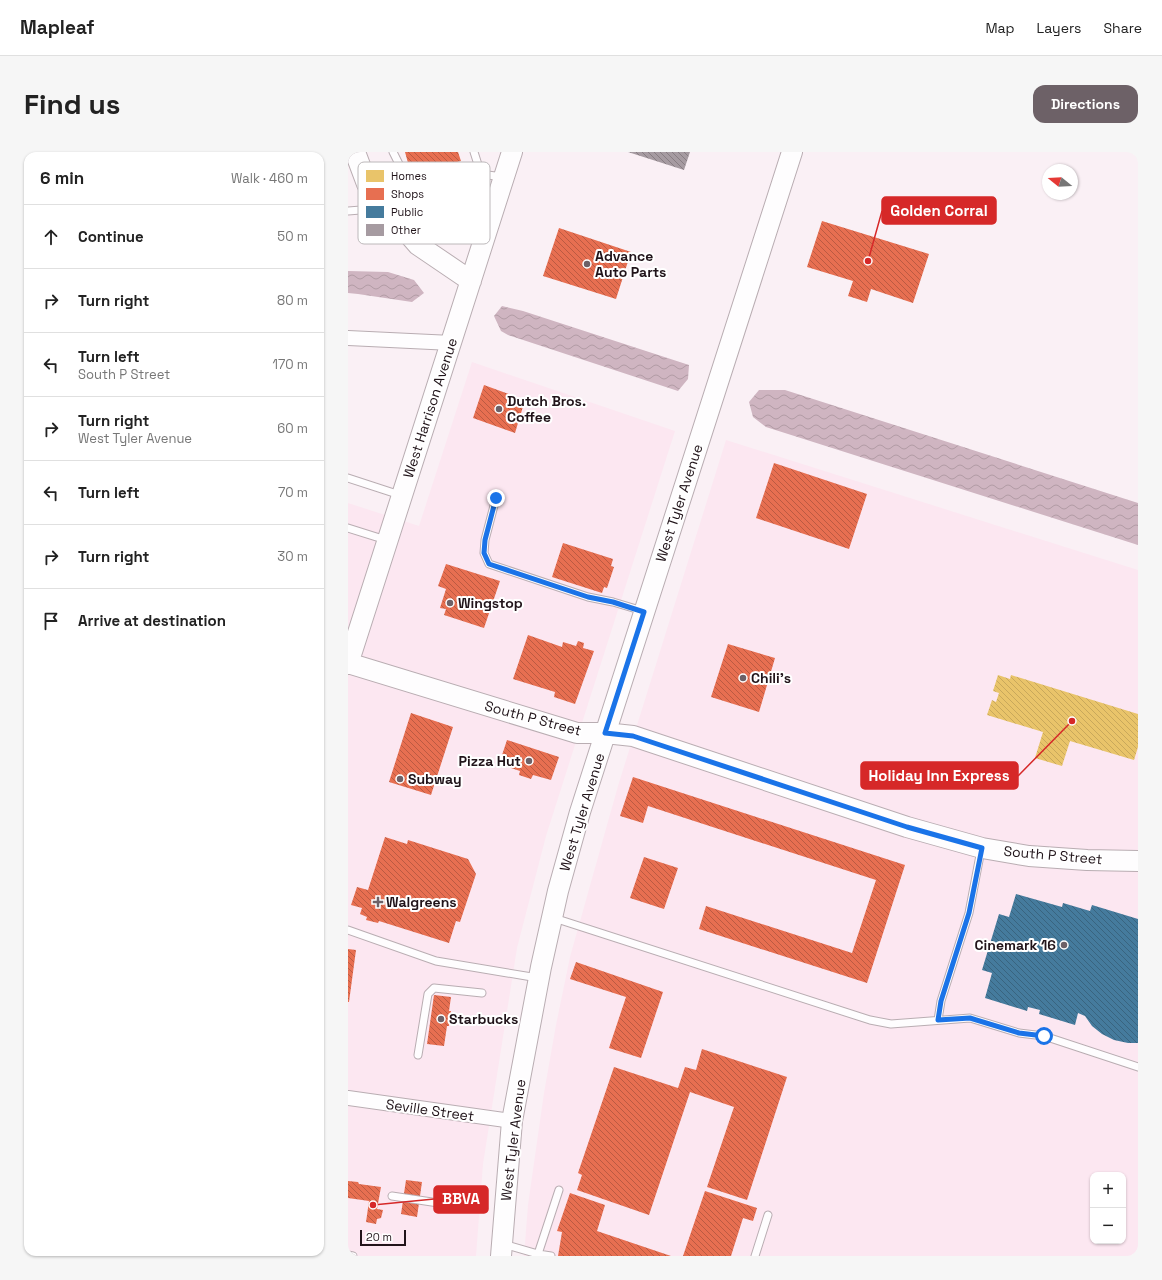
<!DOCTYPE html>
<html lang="en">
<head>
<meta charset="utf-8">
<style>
	body { margin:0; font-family:"Space Grotesk",sans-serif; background:#f6f6f6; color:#222 }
	.controls { position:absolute; right:12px; bottom:12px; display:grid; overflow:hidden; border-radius:8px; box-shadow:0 1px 3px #0004 }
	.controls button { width:36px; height:36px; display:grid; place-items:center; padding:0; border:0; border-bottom:1px solid #e0e0e0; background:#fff; color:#222; font:20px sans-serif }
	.compass { position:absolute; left:694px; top:12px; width:36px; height:36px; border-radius:50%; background:#fff; box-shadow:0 1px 3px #0004; rotate:288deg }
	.scale { position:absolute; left:12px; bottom:10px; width:46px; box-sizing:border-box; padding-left:4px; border:2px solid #21141a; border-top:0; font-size:11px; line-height:14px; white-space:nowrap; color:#21141a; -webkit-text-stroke:3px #fff; paint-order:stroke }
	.stop { position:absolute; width:12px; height:12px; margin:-9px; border:3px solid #1a73e8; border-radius:50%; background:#fff }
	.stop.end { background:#1a73e8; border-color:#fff; box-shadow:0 1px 4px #0008 }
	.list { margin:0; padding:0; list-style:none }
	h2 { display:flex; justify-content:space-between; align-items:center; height:52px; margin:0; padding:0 16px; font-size:17px }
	h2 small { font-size:13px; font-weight:400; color:#767676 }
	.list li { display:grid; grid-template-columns:26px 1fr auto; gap:12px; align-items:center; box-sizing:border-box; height:64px; padding:0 16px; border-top:1px solid #e0e0e0 }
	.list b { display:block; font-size:15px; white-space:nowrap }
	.list p { margin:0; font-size:13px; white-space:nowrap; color:#767676 }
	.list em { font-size:13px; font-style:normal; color:#767676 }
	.icon { flex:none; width:22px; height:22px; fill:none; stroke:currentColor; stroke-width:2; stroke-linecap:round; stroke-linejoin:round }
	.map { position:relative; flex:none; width:790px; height:1104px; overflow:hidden; border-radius:12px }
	header { display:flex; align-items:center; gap:24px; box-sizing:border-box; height:56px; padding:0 20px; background:#fff; border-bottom:1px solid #e0e0e0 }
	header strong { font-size:19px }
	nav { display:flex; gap:22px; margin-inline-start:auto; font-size:14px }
	.intro { display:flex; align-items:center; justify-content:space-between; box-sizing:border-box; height:96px; padding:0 24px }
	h1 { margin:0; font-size:28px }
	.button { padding:10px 18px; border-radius:12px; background:#6d6167; color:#fff; font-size:14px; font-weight:700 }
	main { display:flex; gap:24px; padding:0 24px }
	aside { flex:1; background:#fff; border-radius:12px; box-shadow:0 1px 3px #0004 }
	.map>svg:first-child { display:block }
	.built { fill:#fce7f1; fill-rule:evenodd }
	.water { fill:url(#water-waves) }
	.homes { fill:url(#homes-back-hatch) }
	.shops { fill:url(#shops-back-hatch) }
	.public { fill:url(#public-back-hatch) }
	.building { fill:url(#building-back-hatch) }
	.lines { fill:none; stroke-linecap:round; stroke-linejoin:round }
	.lane-casing { stroke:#b9adb2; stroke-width:9 }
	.street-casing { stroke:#b9adb2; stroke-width:16 }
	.secondary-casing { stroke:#b9adb2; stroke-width:22 }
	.lane { stroke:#fefdfe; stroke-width:7 }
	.street { stroke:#fefdfe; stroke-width:14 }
	.secondary { stroke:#fefdfe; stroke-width:20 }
	.route { stroke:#1a73e8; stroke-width:5 }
	.poi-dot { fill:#6d6167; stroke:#fff; stroke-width:1.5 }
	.labels { text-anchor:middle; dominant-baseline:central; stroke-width:4; stroke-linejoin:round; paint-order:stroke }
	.poi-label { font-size:14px; font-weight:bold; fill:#21141a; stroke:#fff; text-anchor:start }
	.street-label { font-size:14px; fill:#21141a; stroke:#fff }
	.key { fill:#fff; stroke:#bcb8ba; stroke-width:1 }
	.key-label { font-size:11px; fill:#21141a }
	.leader { fill:none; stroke:#d62828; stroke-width:1.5 }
	.callout-dot { fill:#d62828; stroke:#fff; stroke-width:1.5 }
	.callout { fill:#d62828; stroke:#d62828; stroke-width:1.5 }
	.callout-label { font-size:15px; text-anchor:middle; font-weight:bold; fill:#fff }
</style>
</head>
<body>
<header>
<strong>Mapleaf</strong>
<nav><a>Map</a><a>Layers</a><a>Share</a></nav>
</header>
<div class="intro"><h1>Find us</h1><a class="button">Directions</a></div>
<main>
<aside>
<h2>6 min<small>Walk · 460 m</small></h2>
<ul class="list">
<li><svg class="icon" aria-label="ahead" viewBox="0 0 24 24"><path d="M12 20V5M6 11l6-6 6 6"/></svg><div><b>Continue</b></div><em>50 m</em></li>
<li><svg class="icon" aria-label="right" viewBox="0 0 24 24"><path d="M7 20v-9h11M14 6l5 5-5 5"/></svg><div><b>Turn right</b></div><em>80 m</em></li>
<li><svg class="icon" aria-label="left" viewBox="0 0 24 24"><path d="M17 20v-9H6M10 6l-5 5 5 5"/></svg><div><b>Turn left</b><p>South P Street</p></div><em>170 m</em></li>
<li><svg class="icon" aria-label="right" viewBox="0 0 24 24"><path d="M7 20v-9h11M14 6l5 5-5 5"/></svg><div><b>Turn right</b><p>West Tyler Avenue</p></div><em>60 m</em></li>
<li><svg class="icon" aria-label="left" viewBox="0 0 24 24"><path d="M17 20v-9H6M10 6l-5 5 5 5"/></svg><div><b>Turn left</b></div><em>70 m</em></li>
<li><svg class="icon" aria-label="right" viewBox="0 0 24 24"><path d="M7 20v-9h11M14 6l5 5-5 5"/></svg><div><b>Turn right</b></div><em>30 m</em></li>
<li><svg class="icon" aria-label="arrive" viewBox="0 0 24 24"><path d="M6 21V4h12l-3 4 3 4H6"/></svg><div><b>Arrive at destination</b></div></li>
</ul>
</aside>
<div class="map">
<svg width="790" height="1104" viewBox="0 0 790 1104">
	<defs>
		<pattern id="water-waves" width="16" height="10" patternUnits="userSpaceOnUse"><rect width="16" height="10" fill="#cfb5c1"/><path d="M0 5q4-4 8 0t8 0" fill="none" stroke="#b19ba5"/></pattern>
		<pattern id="homes-back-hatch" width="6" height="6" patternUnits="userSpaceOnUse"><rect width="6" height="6" fill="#e9c46a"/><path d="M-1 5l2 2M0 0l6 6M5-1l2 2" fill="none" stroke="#c8a85b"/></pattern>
		<pattern id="shops-back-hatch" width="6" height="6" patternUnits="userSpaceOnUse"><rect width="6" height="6" fill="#e76f51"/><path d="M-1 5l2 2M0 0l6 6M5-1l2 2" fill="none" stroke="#bb5a42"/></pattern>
		<pattern id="public-back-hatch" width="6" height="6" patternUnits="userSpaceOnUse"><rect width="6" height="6" fill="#457b9d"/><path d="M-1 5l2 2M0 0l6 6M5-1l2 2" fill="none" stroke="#39647f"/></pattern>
		<pattern id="building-back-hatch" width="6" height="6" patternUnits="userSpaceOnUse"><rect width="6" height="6" fill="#a69ba1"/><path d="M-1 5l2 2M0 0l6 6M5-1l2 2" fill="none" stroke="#877d82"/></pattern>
	</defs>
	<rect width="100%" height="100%" fill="#faf0f5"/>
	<!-- built -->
	<path class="built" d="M124,210L327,279L198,684L169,796L135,1012L128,1104H0V351L71,374Z
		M378,288L790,418V1104H176L180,1053L196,941L208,873L222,805L270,634ZM745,1023H775V1089H745Z"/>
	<!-- water -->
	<path class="water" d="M0,119L40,120L66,128L76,141L64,150L10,142L0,141Z
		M154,154L175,159L341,213L340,227L330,239L160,183L153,179L146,164Z
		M411,238H437L790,351V393L418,275L405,265L401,250Z"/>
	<!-- homes -->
	<path class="homes" d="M650,523L662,527L663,523L790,562V595L786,608L722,589L714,614L687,606L695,580L639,563L644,548L648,550L651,541L645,539Z"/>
	<!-- shops -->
	<path class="shops" d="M57,0H110L113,9L63,22Z
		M474,69L581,102L565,151L523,137L519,150L500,144L505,129L459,115Z
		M211,76L283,100L268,147L195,124Z
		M136,233L177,248L167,281L125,266Z
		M426,311L519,342L501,397L408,366Z
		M215,391L265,407L263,414L266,415L259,436L256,435L254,441L204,425Z
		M98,412L152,429L136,476L96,463L98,457L92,456L98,437L90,434Z
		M180,483L214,495L215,490L228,494L230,489L236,491L235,496L246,499L227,552L206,545L207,540L165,527Z
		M380,492L427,506L411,560L363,545Z
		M63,561L105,575L83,643L41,630Z
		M159,588L211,605L203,628L185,623L183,627L171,623L172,619L151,612Z
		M285,625L557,713L519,831L351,777L358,754L504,801L528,728L300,654L295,671L272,664Z
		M37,685L59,692L60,688L120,707L128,722L112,770L108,769L101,791L31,769L30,771L18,768L19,765L12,762L14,756L3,753L9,735L20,738Z
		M296,705L330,716L316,757L282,746Z
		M0,797L8,798L1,850H0Z
		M228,810L315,840L293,906L261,896L278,845L222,827Z
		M86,843L103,845L101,859H103L101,874H99L96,894L79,892Z
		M354,897L439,925L399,1048L359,1035L386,955L342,940L301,1063L229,1038L234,1023L230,1021L266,915L330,936L337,915L348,918Z
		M58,1028L74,1030L69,1065L53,1062Z
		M0,1029L10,1030L11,1032L33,1035L29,1057L35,1058L33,1066L29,1067L28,1072L18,1070L21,1049L0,1046Z
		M357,1039L409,1056L405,1069L395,1066L383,1104H335Z
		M222,1041L257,1053L249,1079L323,1104H210L214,1080L209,1079Z"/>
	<!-- public -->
	<path class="public" d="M668,742L714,755L715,751L742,759L744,753L790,767V891H780L766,888L754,882L744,874L737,864L730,861L727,873L691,862L692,858L680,855L679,859L637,846L644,821L634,818L651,762L661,765Z"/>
	<!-- building -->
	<path class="building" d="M280,0H342L336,18Z"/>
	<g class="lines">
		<!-- lane casing -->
		<g class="lane-casing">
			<path id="lane" d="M45,0L66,42
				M126,0L133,22
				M0,59L38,56L57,45L133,22L154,25
				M0,326L52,343
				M148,346L137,388L136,401L141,412L240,445L265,450L295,459
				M0,376L38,388
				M206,766L522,868L543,872L622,866L671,881L696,884L790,915
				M0,778L88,809L190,826
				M590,868L593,849L621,761L633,698
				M70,903L80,842L86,836L134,841
				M44,1044L117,1055
				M155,1092L190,1102V1104
				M0,1103L5,1104
				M203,1104L190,1102L211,1038
				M407,1104L420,1063"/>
		</g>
		<!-- street casing -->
		<g class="street-casing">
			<path id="street" d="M0,186L104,191
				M0,946L164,969"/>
		</g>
		<!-- secondary casing -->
		<g class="secondary-casing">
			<path id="secondary" d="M7,0L19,32L38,56L70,93L123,129
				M0,511L229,581H257L285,584L559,675L634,696L681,704L739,708L790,709
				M0,512L164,0
				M153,1104L164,969L193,815L210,739L232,660L444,0"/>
		</g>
		<!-- lane -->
		<use href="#lane" class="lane"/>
		<!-- street -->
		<use href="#street" class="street"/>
		<!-- secondary -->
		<use href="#secondary" class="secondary"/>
	</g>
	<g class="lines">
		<!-- route -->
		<path class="route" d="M148,346L137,388L136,401L141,412L240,445L265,450L296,460L257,581L285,584L559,675L634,696L621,761L593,849L590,868L622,866L671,881L696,884"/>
	</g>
	<!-- markers -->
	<g class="poi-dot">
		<circle cx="239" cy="112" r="4"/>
		<circle cx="151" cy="257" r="4"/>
		<circle cx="102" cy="451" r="4"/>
		<circle cx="395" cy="526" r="4"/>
		<circle cx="181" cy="609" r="4"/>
		<circle cx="52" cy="627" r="4"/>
		<path d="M28 744h4v4h4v4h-4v4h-4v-4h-4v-4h4z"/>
		<circle cx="716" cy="793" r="4"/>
		<circle cx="93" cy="867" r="4"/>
	</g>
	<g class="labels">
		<!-- poi labels -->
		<g class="poi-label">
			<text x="247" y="104">Advance<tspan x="247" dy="16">Auto Parts</tspan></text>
			<text x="159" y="249">Dutch Bros.<tspan x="159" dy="16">Coffee</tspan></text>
			<text x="110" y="451">Wingstop</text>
			<text x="403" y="526">Chili's</text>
			<text x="173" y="609" text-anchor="end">Pizza Hut</text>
			<text x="60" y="627">Subway</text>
			<text x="38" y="750">Walgreens</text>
			<text x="708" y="793" text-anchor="end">Cinemark 16</text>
			<text x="101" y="867">Starbucks</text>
		</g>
		<!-- street labels -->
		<g class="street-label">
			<text transform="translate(82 256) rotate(-72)">West Harrison Avenue</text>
			<text transform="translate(331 351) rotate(-72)">West Tyler Avenue</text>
			<text transform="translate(185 566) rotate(15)">South P Street</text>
			<text transform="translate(234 660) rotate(-73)">West Tyler Avenue</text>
			<text transform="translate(705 703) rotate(5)">South P Street</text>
			<text transform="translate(82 958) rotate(8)">Seville Street</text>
			<text transform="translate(165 988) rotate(-83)">West Tyler Avenue</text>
		</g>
	</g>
	<!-- legend -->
	<rect x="10" y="10" width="132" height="82" rx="6" class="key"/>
	<rect x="18" y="18" width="18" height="12" fill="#e9c46a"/>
	<rect x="18" y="36" width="18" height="12" fill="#e76f51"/>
	<rect x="18" y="54" width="18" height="12" fill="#457b9d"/>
	<rect x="18" y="72" width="18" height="12" fill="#a69ba1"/>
	<g class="key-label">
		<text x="43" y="28">Homes</text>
		<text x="43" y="46">Shops</text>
		<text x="43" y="64">Public</text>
		<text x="43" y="82">Other</text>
	</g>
	<!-- callouts -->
	<path class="leader" d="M520 109L534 59M724 569L670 624M25 1053L86 1047"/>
	<g class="callout-dot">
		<circle cx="520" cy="109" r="4"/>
		<circle cx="724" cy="569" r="4"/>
		<circle cx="25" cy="1053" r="4"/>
	</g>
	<g class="callout">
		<rect x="534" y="45" width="114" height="27" rx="4"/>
		<rect x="513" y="610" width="157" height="27" rx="4"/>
		<rect x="86" y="1034" width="54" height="27" rx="4"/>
	</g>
	<g class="callout-label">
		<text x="591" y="64">Golden Corral</text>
		<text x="591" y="629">Holiday Inn Express</text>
		<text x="113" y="1052">BBVA</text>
	</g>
</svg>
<div class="controls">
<button>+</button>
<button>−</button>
</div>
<svg class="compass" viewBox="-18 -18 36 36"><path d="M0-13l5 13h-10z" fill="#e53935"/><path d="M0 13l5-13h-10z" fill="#767676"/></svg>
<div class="scale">20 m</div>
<div class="stop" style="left:696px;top:884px"></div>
<div class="stop end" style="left:148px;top:346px"></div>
</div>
</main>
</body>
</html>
